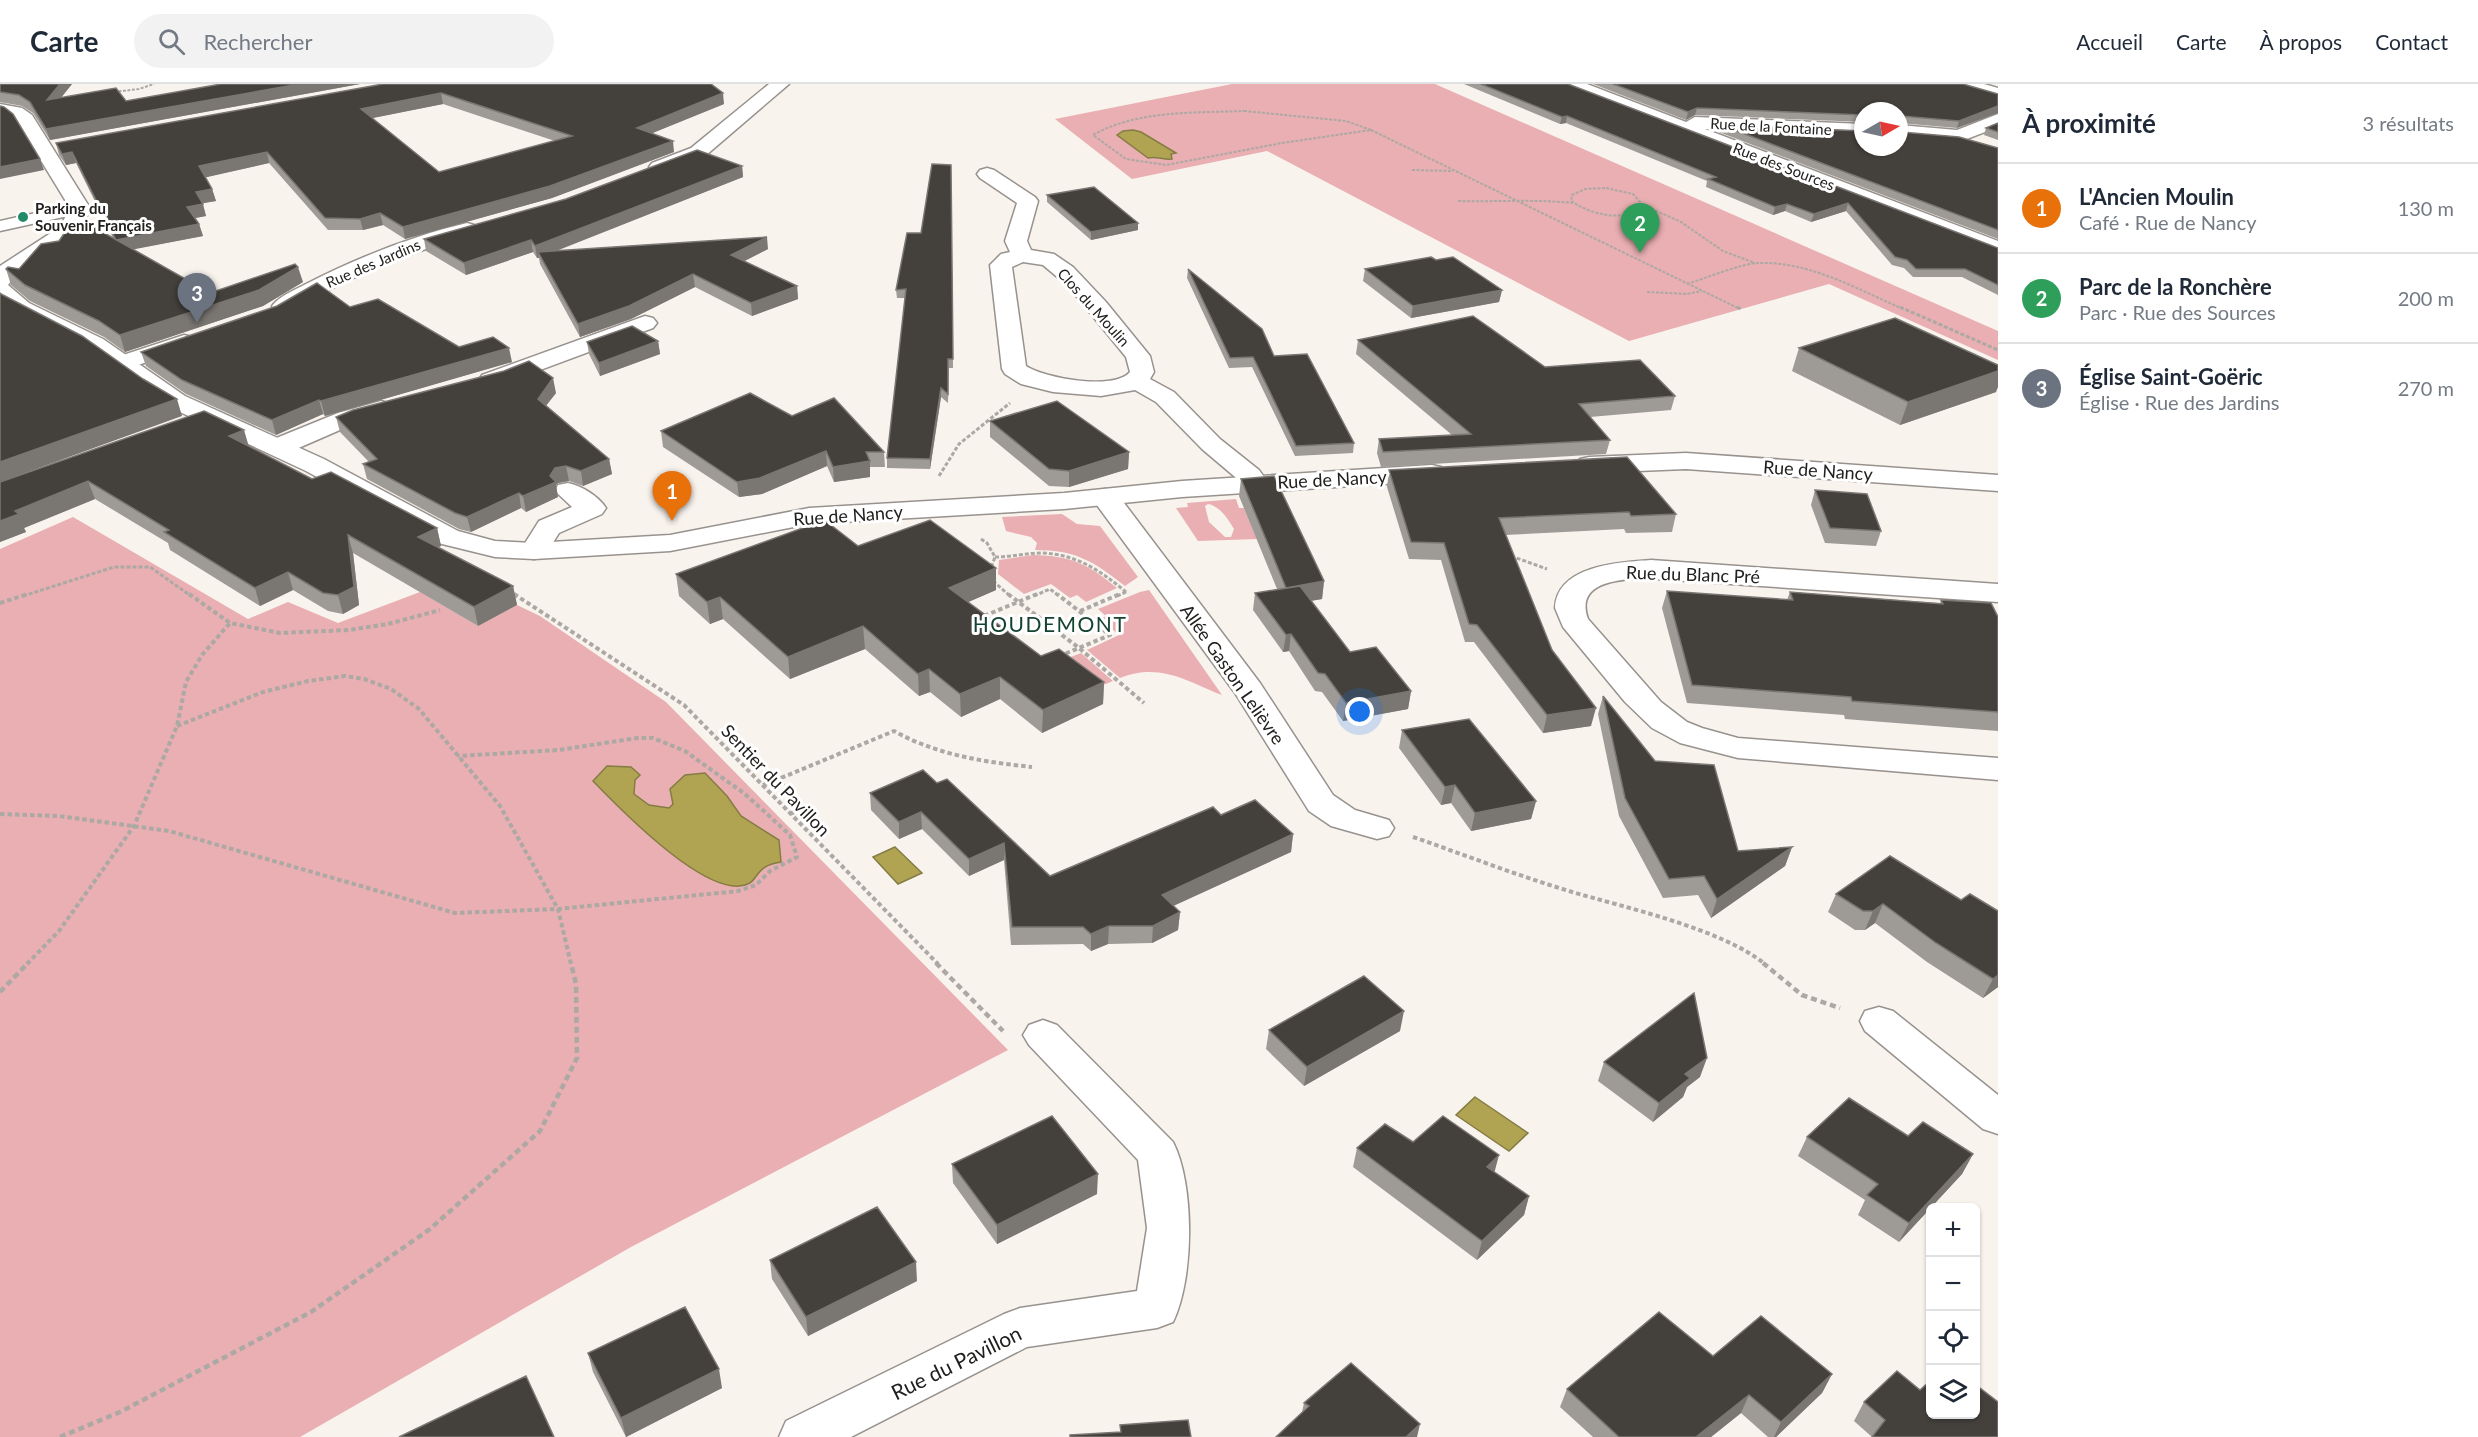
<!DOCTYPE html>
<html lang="fr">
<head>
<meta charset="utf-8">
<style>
	body { margin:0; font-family:Lato,sans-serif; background:#f2f2f3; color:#1f2937 }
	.controls { position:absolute; right:18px; bottom:18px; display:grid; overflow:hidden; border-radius:9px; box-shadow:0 2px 4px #0004 }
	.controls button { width:54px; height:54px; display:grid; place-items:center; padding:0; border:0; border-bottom:2px solid #e0e1e3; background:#fff; color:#1f2937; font:30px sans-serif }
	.compass { position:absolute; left:1854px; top:18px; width:54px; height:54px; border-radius:50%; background:#fff; box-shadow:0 2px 4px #0004; rotate:81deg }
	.you { position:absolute; left:1360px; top:628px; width:21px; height:21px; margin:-15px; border:4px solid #fff; border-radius:50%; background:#1a73e8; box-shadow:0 0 0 9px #1a73e833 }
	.badge { display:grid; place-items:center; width:39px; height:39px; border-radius:50%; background:#1a73e8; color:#fff; font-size:20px; font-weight:700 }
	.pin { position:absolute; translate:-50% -50px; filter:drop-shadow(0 2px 3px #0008) }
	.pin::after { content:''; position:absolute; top:32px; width:21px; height:18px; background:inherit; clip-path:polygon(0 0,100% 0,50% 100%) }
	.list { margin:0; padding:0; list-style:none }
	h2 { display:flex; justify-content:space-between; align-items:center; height:78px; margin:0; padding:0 24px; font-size:26px }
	h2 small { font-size:20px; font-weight:400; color:#747a83 }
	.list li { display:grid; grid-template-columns:39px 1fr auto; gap:18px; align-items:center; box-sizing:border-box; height:90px; padding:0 24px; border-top:2px solid #e0e1e3 }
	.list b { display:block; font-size:22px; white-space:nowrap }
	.list p { margin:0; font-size:20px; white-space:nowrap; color:#747a83 }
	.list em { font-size:20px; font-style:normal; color:#747a83 }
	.icon { flex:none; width:33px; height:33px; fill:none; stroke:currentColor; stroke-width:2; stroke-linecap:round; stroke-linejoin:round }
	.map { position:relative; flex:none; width:1998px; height:1353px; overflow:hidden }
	header { display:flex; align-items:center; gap:36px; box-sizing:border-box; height:84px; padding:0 30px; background:#fff; border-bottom:2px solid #e0e1e3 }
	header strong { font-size:28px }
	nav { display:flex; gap:33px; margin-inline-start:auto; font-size:21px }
	.search { width:420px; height:54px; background:#f2f2f3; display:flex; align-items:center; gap:15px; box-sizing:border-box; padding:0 21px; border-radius:33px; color:#747a83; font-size:22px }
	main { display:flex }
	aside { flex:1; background:#fff }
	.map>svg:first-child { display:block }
	.green { fill:#e9afb2; fill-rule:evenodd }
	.water { fill:#b0a453; stroke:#857c43; stroke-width:1.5 }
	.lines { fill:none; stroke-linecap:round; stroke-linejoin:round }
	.service-casing { stroke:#98928e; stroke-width:3 }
	.minor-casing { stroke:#98928e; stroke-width:3 }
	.tertiary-casing { stroke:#98928e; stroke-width:3 }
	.path-far3 { stroke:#aca8a4; stroke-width:2; stroke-dasharray:3 1.5; stroke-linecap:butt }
	.path-far2 { stroke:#aca8a4; stroke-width:3; stroke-dasharray:4 2; stroke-linecap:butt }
	.path-far1 { stroke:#aca8a4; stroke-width:4; stroke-dasharray:4.5 3; stroke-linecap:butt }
	.path { stroke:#aca8a4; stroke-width:4.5; stroke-dasharray:6 4; stroke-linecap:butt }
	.service { fill:#fff; fill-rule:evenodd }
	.minor { fill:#fff; fill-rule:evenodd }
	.tertiary { fill:#fff; fill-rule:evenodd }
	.wall { fill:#9e9a96; fill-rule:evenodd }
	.shaded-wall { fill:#7a7672 }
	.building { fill:#44413d; stroke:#7a7672; stroke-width:1.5; fill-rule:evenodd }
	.poi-dot { fill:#218a67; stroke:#fff; stroke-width:2 }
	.labels { text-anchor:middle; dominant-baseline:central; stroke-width:6; stroke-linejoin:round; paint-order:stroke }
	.far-street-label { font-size:15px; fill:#22201e; stroke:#fff }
	.far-poi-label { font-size:15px; font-weight:bold; fill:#22201e; stroke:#fff; text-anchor:start }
	.street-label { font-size:18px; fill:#22201e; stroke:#fff }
	.quarter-label { font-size:21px; letter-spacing:1.5px; fill:#144332; stroke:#fff }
	.near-street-label { font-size:21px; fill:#22201e; stroke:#fff }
</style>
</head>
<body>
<header>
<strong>Carte</strong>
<div class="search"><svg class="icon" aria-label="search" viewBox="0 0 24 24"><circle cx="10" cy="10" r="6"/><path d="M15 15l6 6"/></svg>Rechercher</div>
<nav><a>Accueil</a><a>Carte</a><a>À propos</a><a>Contact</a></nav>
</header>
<main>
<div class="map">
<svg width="1998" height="1353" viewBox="0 0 1998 1353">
	<rect width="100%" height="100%" fill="#f9f3ee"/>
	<!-- green -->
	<path class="green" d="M1232,0H1435L1998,247V276L1829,200L1629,257L1267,67L1132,95L1055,35Z
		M1236,415L1239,424H1244L1257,455L1198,457L1176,424L1188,423L1187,419ZM1208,420C1220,422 1228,435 1234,445L1231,453H1225L1209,438L1205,422Z
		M1062,430L1077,440L1100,442L1138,493L1125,502C1093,477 1076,466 1035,466L1037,459L1031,453L1006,447L1002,433Z
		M73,433L248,535L288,518L338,539L420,508L478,542L517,521L540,532L666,618L1008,966L631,1163L300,1353H0V465Z
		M1033,471C1072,472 1088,480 1117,504L1086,518L1077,511L1070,514L1051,500L1024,510L998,490L999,476Z
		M1149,506L1222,611C1187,597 1159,578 1120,594L1087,566L1119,551L1100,535L1106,532L1098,525L1140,508Z
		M1081,569L1113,597L1086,608L1050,581Z"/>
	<!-- water -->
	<path class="water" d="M1133,46L1141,48L1176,69L1171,70L1172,75C1163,76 1157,72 1148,74L1117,51L1123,47Z
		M607,682L631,683L640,691L635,696L634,710L649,721L669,724L673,720L670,705L685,691L705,689L727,712L741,732L779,756L781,778C753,782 760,797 745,801C705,813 619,724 593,697Z
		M895,763L922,789L898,800L873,773Z
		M1475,1013L1528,1049L1509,1067L1456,1031Z"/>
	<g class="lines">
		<!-- service casing -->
		<g class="service-casing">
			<path id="service" d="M80,119L86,120L88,124L86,128L0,147V137Z"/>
		</g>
		<!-- minor casing -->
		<g class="minor-casing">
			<path id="minor" d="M769,0H789L705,72L666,87H652L649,83L652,79L691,64Z
				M1562,0H1587L1686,38L1695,33L1863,40V52L1705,45L1998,157V170L1565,4Z
				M1956,0H1984L1998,4V15L1959,4Z
				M1998,30V43L1959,58L1899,53V41L1957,46Z
				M987,84L994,86L1035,113L1038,117L1027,157L1031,166L1054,170L1073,183L1106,218L1150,272L1154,288L1150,295L1174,308L1220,355L1259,386L1269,400L1265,406L1256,408L1247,406L1241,398L1202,365L1156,318L1135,306L1101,312L1053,308L1021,300L1005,290L1002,285L990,181L1001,170L1010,168L1005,157L1017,119L980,94L977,90L980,86ZM1023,178L1043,181L1068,202L1126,273L1130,288C1114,307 1044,294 1026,282L1012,183Z
				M467,139L474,141L478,145L474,149C423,165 372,183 325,208C309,216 293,231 275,227L272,222C279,212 295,206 306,200C357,174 412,152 467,139Z
				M645,232L653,234L657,239L653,244L500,301L491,303L482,301L479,296L482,291Z
				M184,251L192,253L196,258L192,263L123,286L114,284L111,279L114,274Z
				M381,317L390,320L394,325L390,330L356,339L287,369L278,371L269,369L265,363L269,357L338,329Z
				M568,399C582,402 598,412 606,424L602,430L559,449L544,473L534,475L524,473L520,467L539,437L572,423L555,407L558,401Z
				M1105,405L1115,407L1260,599L1333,711L1355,726L1389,736L1394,744L1389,752L1377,755L1331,742L1309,727L1235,609L1091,413L1095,407Z
				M1651,476L1998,500V518L1641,494C1616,496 1575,499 1588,535L1661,618L1687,638L1702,644L1738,654L1998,674V696L1738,674L1680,659L1652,644L1625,618L1563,543L1555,524C1557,481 1620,478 1651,476Z
				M1879,923L1893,927L1998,1011V1050L1983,1045L1865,947L1860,937L1865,927Z
				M1043,936L1057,941L1173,1058C1195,1101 1194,1195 1173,1238L1157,1244L1027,1263L851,1353H779L786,1337L1004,1230L1020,1224L1137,1207L1147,1144L1138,1076L1029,961L1023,951L1029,941Z"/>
		</g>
		<!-- tertiary casing -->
		<g class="tertiary-casing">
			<path id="tertiary" d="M0,20L22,24L32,31L90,124C77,165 32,169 8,201L29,219L103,255L185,312L324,375L458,447L495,457L534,459L670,451L809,424L1064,409L1182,397L1432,381L1441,383L1445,389L1441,395L1432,397L1182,413L1064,425L809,440L670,467L534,475L495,473L438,459L306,387L167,322L87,265L13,229L0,218V182L60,143L70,124L18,39L9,32L0,30Z
				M1686,369L1998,391V407L1686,385L1589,389L1580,387L1576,381L1580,375L1589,373Z"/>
		</g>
		<!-- path-far3 -->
		<path class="path-far3" d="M114,8L139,5L154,0
			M1244,27L1346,37L1371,46L1282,59L1166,81L1126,75L1093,51C1137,26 1195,29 1244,27Z
			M1371,46L1740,225
			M1412,86L1453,87
			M1606,104L1633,110L1643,121C1625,140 1590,130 1571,117L1572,111L1585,105Z
			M1458,117C1497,118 1534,115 1573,119
			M1643,121L1681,138L1723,167L1755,179
			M1687,200C1706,194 1740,180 1758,179C1809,177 1857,205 1903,225
			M1647,208L1687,210L1702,207"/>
		<!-- path-far2 -->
		<path class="path-far2" d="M1737,223L1741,225
			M1900,223L1998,266
			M939,392L959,360L1010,319
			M981,455L987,459L995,473L991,484
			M1511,472L1547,485
			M995,473C1011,473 1026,469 1042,469C1076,470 1101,487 1126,508
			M993,497L1010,512
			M512,509L516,512
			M23,512L114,483H150L191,512
			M1034,512L1050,505L1059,512
			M1117,512L1128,507"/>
		<!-- path-far1 -->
		<path class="path-far1" d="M189,510L230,539L280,549L349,546L388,540L440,526
			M514,510L684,621L938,880
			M1008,510L1079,564L1144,619
			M1037,510L984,532L1043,579L1110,551L1057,510
			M0,519L28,510
			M1080,527L1120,510
			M177,642L263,608L308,597L345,592L364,595L391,605L419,625L500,722L558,825L571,880
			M763,701L781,694
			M0,730L59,732L169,747L455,829L558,825L738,807L756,801L770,787L797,773L790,751L745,710L685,667L653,654H637L559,666L458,672
			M790,730L803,724L784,704L781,694L894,647C937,671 984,678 1032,683
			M1413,753C1465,771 1516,791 1569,807C1626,824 1720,844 1765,880
			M27,880L59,847L134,742L177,642L186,598L202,571L230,539"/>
		<!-- path -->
		<path class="path" d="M936,879L1003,947
			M1763,879L1802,911L1840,924
			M0,908L28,879
			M60,1353L120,1328L311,1228L430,1145L540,1047L577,974L576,900L571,879"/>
		<!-- service -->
		<use href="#service" class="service"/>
		<!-- minor -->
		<use href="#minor" class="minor"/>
		<!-- tertiary -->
		<use href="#tertiary" class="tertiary"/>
	</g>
	<!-- wall -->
	<path class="wall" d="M0,0H72L61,14L126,17L219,1V0H360L50,56L33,29L22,22L0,18Z
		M383,0L724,20L652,49L674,68L552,114L405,155L383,141L363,146H328L269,79L206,93L212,105L216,117L202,119L206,132L195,134L199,140L203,152L133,165L210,209L303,198L263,222L125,268L104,253L30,217L11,201L6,185H19L113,154L76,79L66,81L59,71L56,59ZM443,20L555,57L439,88L372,34Z
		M1464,0H1568L1998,164V211L1962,193H1913L1904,184L1892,181L1846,127L1811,138L1785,127L1773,131L1706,103L1707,97L1566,39L1560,40Z
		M1593,0H1963L1998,10L1957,44L1899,39L1863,27V38L1695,31L1686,36Z
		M1998,39V56L1984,51L1986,44Z
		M1721,41L1901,48L1998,64V155L1719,48Z
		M951,81L953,284H949L948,319L941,313L930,385L887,384V374L905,214H897L896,206Z
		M742,82L743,93L557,166L768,165L745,177L797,202L798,215L752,232L695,203L631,235L580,253L540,180L539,174H537L533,168L466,191L426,167L424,155Z
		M1047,111L1138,139V146L1091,156L1047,118Z
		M1436,176L1502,206L1499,218L1411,234L1363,197L1365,185Z
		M1188,185L1274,272L1354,359L1353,369L1295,372L1252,283L1229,284L1187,194Z
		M350,223L459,263L512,278L325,332L323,330L276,351L186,310L146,282L141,268Z
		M1358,256L1545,283L1675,312L1671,326L1590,333L1610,356L1606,370L1381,383L1377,369L1379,355L1452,351L1356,270Z
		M658,257L660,270L600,292L589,270L587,258Z
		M1799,264L1996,308L1900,341L1792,287Z
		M556,309L546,322L609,375L612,390L583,402L569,397L558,399L556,401L558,413L526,428L521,424L471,448L459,445L367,395L363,380L369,378L340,348L336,333Z
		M792,332L884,368L885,383H870V393L834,398L827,382L762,410L739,413L663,363L661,347Z
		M990,337L1129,368L1128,385L1069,403L1049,402L990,353Z
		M249,362L312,395L437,444L441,462L438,463L513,502L517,521L478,542L353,469L359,521L343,530L328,527L293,506L260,522L170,466L168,459L95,415L24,444L26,448L0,458V398Z
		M1389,386L1676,430L1672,448L1626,449L1624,445L1505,451L1552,566L1591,642L1543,649L1474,558H1465L1441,476L1409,475L1387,403Z
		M1241,395L1324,497L1322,515L1311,517L1350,568L1411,607L1408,625L1343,637L1322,608L1315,607L1289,567L1283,568L1253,526L1255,509L1277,505L1239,412Z
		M1815,406L1881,447L1876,462L1825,459L1811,421Z
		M858,462L996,506L968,518L1041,572L1104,598L1103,620L1042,649L1000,615L961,633L930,608L919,612L865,565L790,595L723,535L710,540L679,512L676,490Z
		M1667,507L1787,516L1790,508L1940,519L1941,516L1998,533V647L1845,635L1844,631L1687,619L1662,524Z
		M1603,612L1655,677L1738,767L1792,763L1785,782L1711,834L1698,811L1663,814L1619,732L1598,630Z
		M1402,646L1536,717L1531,735L1471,747L1451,719L1441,721L1399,664Z
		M937,699L1050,792L1221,731L1293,750L1291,768L1173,822L1180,828L1178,846L1152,859L1108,860L1091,867L1083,860L1011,861L1004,776L969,792L922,745L899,755L871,726L870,709Z
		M1836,810L1961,816L1998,903L1983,914L1927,878L1875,839L1865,846H1855L1828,828Z
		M1269,946L1400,947L1304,1002L1266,965Z
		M1604,978L1700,993L1687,1003L1683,1013L1653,1038L1598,997Z
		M1908,1052L1973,1070L1962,1090L1899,1158L1858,1131L1865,1116L1798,1072L1807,1053Z
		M1413,1058L1495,1088L1529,1112L1524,1131L1477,1176L1353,1083L1357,1064Z
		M952,1080L1097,1110L997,1160L953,1099Z
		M770,1176L917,1197L808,1252L772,1195Z
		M588,1269L722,1304L626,1353L593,1288Z
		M1713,1272L1832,1290L1822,1309L1776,1353H1768L1741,1329L1711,1353H1593L1560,1323L1567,1305Z
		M1351,1279L1302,1328L1304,1319Z
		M1920,1306L1872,1353L1854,1337L1864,1318Z"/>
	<!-- shaded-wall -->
	<path class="shaded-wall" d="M60,0H72L50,27L47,16Z
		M299,0H360L50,56L46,45Z
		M441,9L443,20L363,36L361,25Z
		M723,9L724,20L638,55L637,44Z
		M1998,22V29L1957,44L1959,37Z
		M1697,24L1695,31L1686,36L1688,28Z
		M1567,32L1566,39L1560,40L1562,33Z
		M673,57L674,68L552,114L405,155L403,143Z
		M72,68L76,79L66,81L62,70Z
		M267,68L269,79L203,94L199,82Z
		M40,75L44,86L0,95V83Z
		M742,82L743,93L541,173L538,168L539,174H537L535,162Z
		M212,105L216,117L199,120L196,108Z
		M1848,119L1846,127L1811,138L1814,130Z
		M203,120L206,132L190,135L187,123Z
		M1787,120L1785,127L1773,131L1775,123Z
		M380,129L383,141L363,146L360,135Z
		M1138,139V146L1091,156V148Z
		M199,140L203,152L120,168L116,156Z
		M767,153L768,165L732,183L731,171Z
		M531,156L533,168L466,191L464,179Z
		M298,183L303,198L263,222L125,268L120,251Z
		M693,190L695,203L631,235L580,253L578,240Z
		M797,202L798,215L752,232L751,219Z
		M1502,206L1499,218L1411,234L1413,222Z
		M658,257L660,270L600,292L599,279Z
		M509,264L512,278L325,332L321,317Z
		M1998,287V303L1996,308L1900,341L1908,318Z
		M553,294L556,309L540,329L538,315Z
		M941,304V313L930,385V375Z
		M177,315L182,332L0,398V378Z
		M319,316L323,330L276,351L272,336Z
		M244,346L249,363L229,352Z
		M826,367L827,382L762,410L739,413L737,398Z
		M1129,368L1128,385L1069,403V387Z
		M609,375L612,390L583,402L581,387Z
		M870,377V393L834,398L833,383Z
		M566,382L569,397L558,399L556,401L558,413L526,428L523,412L550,392L555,384Z
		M88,397L95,415L24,444L26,448L0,458V437L15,427Z
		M519,409L521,424L471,448L467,433Z
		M437,444L441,462L422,471L418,453Z
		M348,451L353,469L359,521L343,530L338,511Z
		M996,484V506L950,526L949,504Z
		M288,488L293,506L260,522L255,504Z
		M1324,497L1322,515L1284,521L1286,504Z
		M513,502L517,521L478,542L474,523Z
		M720,513L723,535L710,540L707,518Z
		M863,542L865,565L790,595L788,573Z
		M1291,550L1289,567L1283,568L1286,551Z
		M929,585L930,608L919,612L918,590Z
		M1000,593V615L961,633L960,610Z
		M1104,598L1103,620L1042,649L1043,626Z
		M1411,607L1408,625L1343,637L1346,619Z
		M1596,624L1591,642L1543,649L1547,631Z
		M1455,701L1451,719L1441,721L1445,703Z
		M1536,717L1531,735L1471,747L1475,729Z
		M921,728L922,745L899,755V738Z
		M1293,750L1291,768L1160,828L1162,811Z
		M1004,759V776L969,792V775Z
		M1792,763L1785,782L1711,834L1717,815Z
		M1883,820L1875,839L1865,846L1873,827Z
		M1180,828L1178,846L1152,859L1153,842Z
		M1109,842L1108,860L1091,867V850Z
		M1998,891V903L1983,914L1993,895Z
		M1404,927L1400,947L1304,1002L1307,983Z
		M1707,974L1700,993L1687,1003L1683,1013L1653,1038L1659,1019L1685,990Z
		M1973,1070L1962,1090L1899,1158L1909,1139Z
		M1499,1071L1494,1090L1487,1083Z
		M1098,1090L1097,1110L997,1160V1141Z
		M1529,1112L1524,1131L1477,1176L1482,1157Z
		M916,1178L917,1197L808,1252L806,1233Z
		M719,1285L722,1304L626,1353L621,1334Z
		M1832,1290L1822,1309L1776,1353H1774L1781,1338Z
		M1749,1311L1741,1329L1711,1353H1696Z
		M1420,1340L1417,1353H1406Z"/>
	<!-- building -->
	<path class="building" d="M0,0H60L47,16L116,4L126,17L221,0H299L46,45L30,18L19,11L0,8Z
		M383,0H711L723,9L637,44L673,57L550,102L403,143L380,129L360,135L325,134L267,68L199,82L212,105L196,108L203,120L187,123L199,140L116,156L72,68L62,70L56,59ZM441,9L572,52L439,88L361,25Z
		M1481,0H1568L1998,164V201L1965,185H1916L1907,176L1895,173L1848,119L1814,130L1787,120L1775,123L1708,95L1716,93L1567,32L1562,33Z
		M1613,0H1963L1998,10V22L1959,37L1901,32L1899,34V27H1863V31L1697,24L1688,28Z
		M0,22L4,23L13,30L40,75L0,83Z
		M1998,39V48L1986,44Z
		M1721,41L1863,47V63H1899V46L1901,48L1959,53L1998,64V146Z
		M697,66L742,82L535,162L531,156L464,179L424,155L566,115Z
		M932,80L951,81L953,275H948V310L941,304L930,375L887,374L906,205L896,206L907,149H921Z
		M1094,103L1138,139L1091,148L1047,111Z
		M85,138L210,209L295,180L298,183L259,206L120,251L99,237L25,201L6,185L8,183L19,185L41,160L59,157L70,141Z
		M767,153L731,171L797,202L751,219L693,190L629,222L578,240L538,168Z
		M1431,173L1436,176L1453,173L1502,206L1413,222L1365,185Z
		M1188,185L1262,245L1274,272L1307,270L1354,359L1296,362L1253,273L1230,274Z
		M317,199L350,223L378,215L459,263L493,253L509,264L321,317L319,316L272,336L182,296L141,268L277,222Z
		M0,209L3,211L82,252L143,295L177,315L0,378Z
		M1473,232L1545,283L1640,276L1675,312L1579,320L1610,356L1383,368L1379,355L1471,350L1358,256Z
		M1895,234L1998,281V287L1908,318L1799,264Z
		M632,242L658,257L599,279L587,258Z
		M529,277L553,294L538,315L609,375L581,387L566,382L555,384L550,392L556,398L523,412L519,409L467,433L455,429L363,380L377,375L336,333L353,326L504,287Z
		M750,309L792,332L834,314L884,368H866L870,377L833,383L826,367L760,394L737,398L661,347Z
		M1057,317L1129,368L1069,387L1049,385L990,337Z
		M204,327L244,346L229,352L312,395L331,388L437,444L418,453L513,502L474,523L348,451L354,503L338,511L323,509L288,488L255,504L164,448L169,446L88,397L15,427L19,430L0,437V398Z
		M1627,373L1676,430L1631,432L1629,428L1499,434L1552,566L1596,624L1547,631L1477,541L1469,540L1444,459L1411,458L1389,386Z
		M1274,392L1324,497L1286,504L1241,395Z
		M1815,406L1867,410L1881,447L1830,444Z
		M930,436L996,484L949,504L1041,572L1059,565L1104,598L1043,626L1000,593L960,610L929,585L918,590L863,542L788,573L720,513L707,518L676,490L819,438H827L858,462Z
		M1300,502L1350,568L1376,563L1411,607L1346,619L1325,590L1318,589L1291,550L1286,551L1255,509Z
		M1667,507L1793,516L1790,508L1943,520L1941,516L1991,519L1998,533V628L1852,617L1851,613L1692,601Z
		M1603,612L1655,677L1714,681L1738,767L1792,763L1717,815L1704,792L1669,795L1625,714Z
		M1469,635L1536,717L1475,729L1455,701L1445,703L1402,646Z
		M923,686L937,699L947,695L1050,792L1213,723L1221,731L1255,716L1293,750L1162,811L1180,828L1153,842H1109L1091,850L1083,843H1012L1004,759L969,775L921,728L899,738L870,709Z
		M1890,772L1961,816L1970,810L1998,827V891L1993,895L1936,859L1883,820L1873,827H1863L1836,810Z
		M1364,892L1404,927L1307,983L1269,946Z
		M1694,909L1707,974L1685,990L1690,994L1659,1019L1604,978Z
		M1849,1014L1908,1052L1923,1038L1973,1070L1909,1139L1867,1111L1878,1100L1807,1053Z
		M1052,1032L1098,1090L997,1141L952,1080Z
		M1443,1032L1499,1071L1487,1083L1529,1112L1482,1157L1357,1064L1385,1040L1413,1058Z
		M877,1123L916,1178L806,1233L770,1176Z
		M685,1223L719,1285L621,1334L588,1269Z
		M1659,1228L1713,1272L1761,1232L1832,1290L1781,1338L1749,1311L1696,1353H1619L1567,1305Z
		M1351,1279L1420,1340L1406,1353H1276L1309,1322L1304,1319Z
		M1897,1287L1920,1306L1930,1297V1330H1976V1301L1998,1318V1353H1872L1885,1336L1864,1318Z
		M526,1292L554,1353H399Z
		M1188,1336L1191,1353H1070V1351L1121,1348L1120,1341Z"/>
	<!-- markers -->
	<circle class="poi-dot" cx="23" cy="133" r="6"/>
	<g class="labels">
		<!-- far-street labels -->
		<g class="far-street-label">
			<text transform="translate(1771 42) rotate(3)">Rue de la Fontaine</text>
			<text transform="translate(1784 82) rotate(21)">Rue des Sources</text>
			<text transform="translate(373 179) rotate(-23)">Rue des Jardins</text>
			<text transform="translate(1094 223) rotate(48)">Clos du Moulin</text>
		</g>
		<!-- far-poi labels -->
		<g class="far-poi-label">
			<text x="35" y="124">Parking du<tspan x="35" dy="17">Souvenir Français</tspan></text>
		</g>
		<!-- street labels -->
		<g class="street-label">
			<text transform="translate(1818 386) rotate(4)">Rue de Nancy</text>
			<text transform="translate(1332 395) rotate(-3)">Rue de Nancy</text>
			<text transform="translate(848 431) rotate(-4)">Rue de Nancy</text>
			<text transform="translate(1693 490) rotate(2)">Rue du Blanc Pré</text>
			<text transform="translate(1233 590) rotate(55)">Allée Gaston Lelièvre</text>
			<text transform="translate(776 696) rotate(46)">Sentier du Pavillon</text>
		</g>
		<!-- quarter labels -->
		<g class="quarter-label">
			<text x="1050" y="539">HOUDEMONT</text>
		</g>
		<!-- near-street labels -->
		<g class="near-street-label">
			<text transform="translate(956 1278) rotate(-26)">Rue du Pavillon</text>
		</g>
	</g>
</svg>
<div class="controls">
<button>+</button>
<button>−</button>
<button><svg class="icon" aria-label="locate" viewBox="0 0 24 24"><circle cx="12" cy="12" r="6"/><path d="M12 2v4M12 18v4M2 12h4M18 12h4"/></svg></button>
<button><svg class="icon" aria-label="layers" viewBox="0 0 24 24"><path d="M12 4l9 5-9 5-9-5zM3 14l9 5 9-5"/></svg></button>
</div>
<svg class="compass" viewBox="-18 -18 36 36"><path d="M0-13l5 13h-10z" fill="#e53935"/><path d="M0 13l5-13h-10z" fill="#747a83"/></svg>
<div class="you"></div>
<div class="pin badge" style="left:672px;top:437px;background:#e8710a">1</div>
<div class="pin badge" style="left:1640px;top:169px;background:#2e9e5b">2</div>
<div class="pin badge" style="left:197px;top:239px;background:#6b7280">3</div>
</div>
<aside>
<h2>À proximité<small>3 résultats</small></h2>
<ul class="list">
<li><span class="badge" style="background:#e8710a">1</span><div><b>L'Ancien Moulin</b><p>Café · Rue de Nancy</p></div><em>130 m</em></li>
<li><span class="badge" style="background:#2e9e5b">2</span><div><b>Parc de la Ronchère</b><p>Parc · Rue des Sources</p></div><em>200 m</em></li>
<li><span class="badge" style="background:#6b7280">3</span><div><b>Église Saint-Goëric</b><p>Église · Rue des Jardins</p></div><em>270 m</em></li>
</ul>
</aside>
</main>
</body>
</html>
